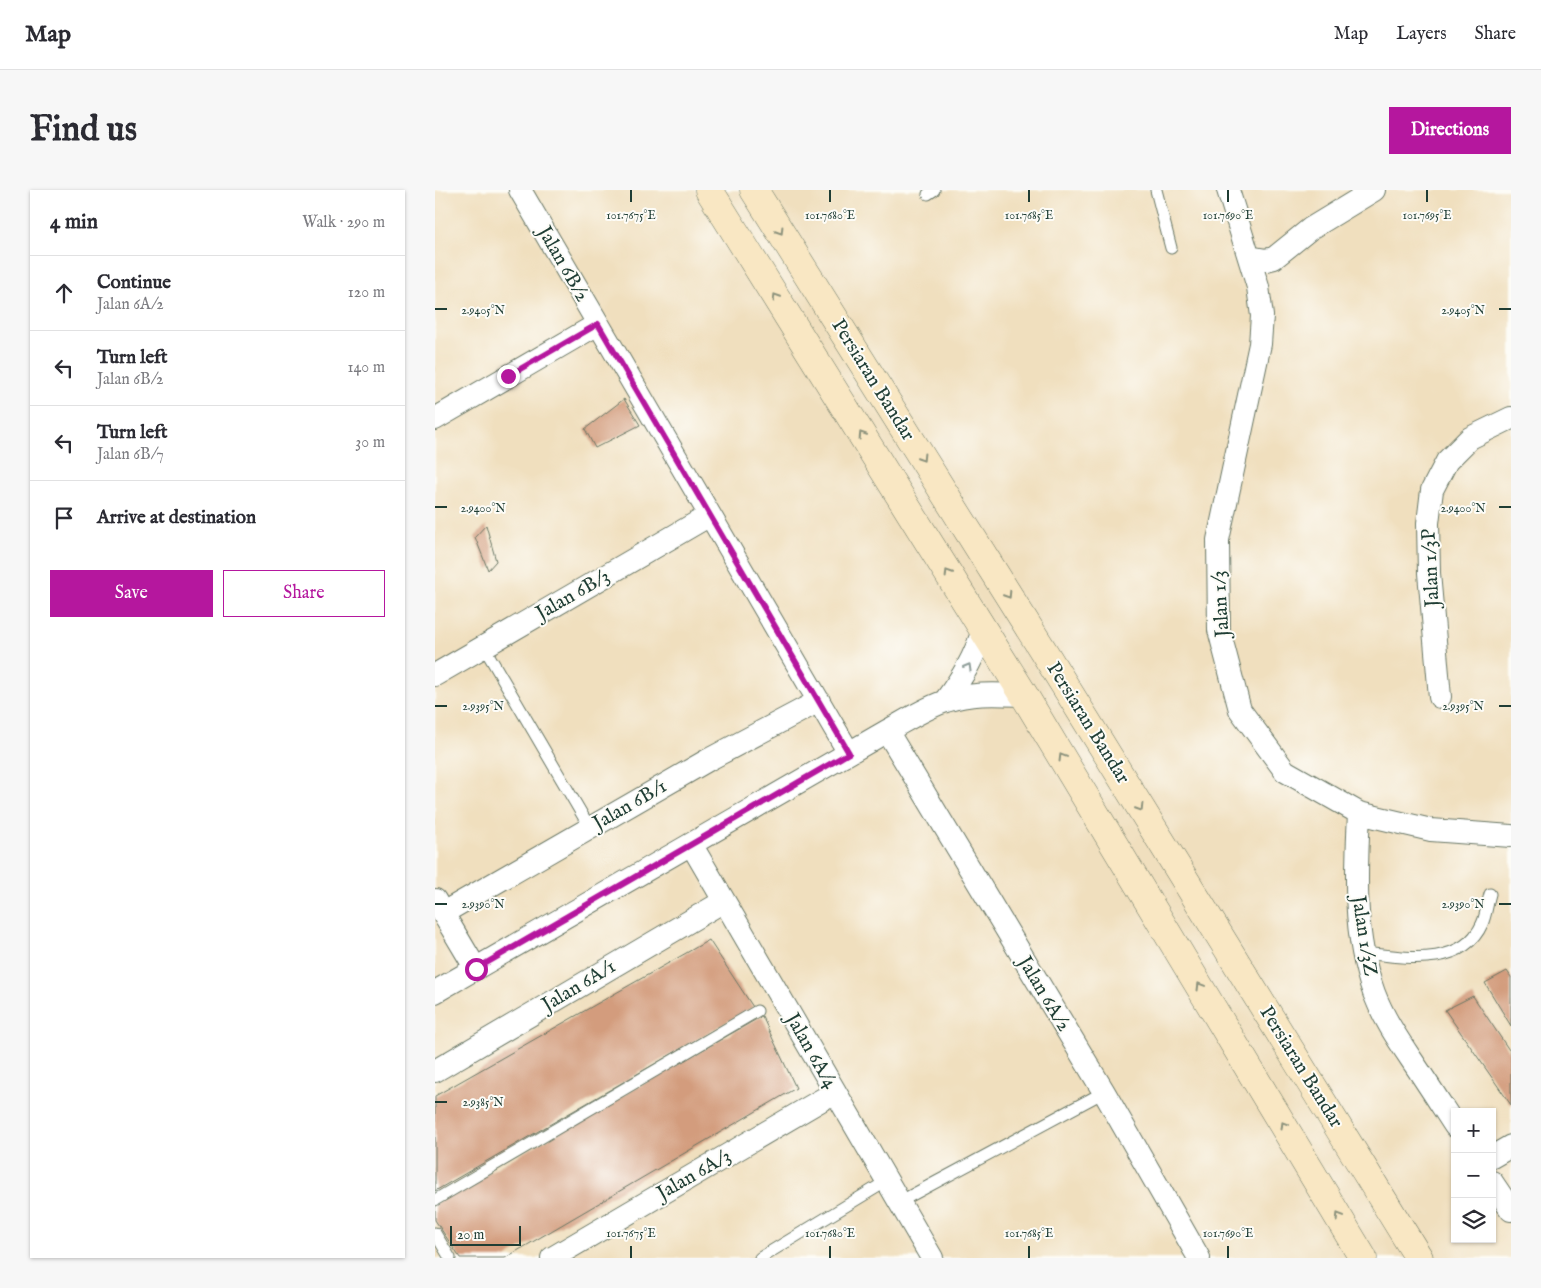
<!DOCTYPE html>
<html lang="en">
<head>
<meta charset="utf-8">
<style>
	body { margin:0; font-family:"IM FELL English",serif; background:#f7f7f7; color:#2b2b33 }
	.controls { position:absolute; right:15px; bottom:15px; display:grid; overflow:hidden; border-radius:0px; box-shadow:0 1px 4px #0004 }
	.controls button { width:45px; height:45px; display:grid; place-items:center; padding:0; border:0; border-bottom:1px solid #e1e1e2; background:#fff; color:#2b2b33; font:25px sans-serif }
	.scale { position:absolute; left:15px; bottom:12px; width:71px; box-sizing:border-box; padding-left:5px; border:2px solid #1f3d34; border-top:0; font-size:14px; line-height:18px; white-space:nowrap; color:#1f3d34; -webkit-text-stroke:4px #fdfcf7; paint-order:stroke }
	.stop { position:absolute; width:15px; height:15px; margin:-11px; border:4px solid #b5179e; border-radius:50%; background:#fff }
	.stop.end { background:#b5179e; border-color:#fff; box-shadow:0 1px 5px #0008 }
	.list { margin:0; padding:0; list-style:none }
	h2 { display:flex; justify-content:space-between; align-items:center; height:65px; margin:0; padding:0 20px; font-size:21px }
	h2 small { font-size:16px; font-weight:400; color:#7c7c81 }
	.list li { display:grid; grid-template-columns:32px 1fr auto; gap:15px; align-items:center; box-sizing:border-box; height:75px; padding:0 20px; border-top:1px solid #e1e1e2 }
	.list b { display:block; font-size:19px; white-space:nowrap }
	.list p { margin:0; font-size:16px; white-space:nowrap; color:#7c7c81 }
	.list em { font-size:16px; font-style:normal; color:#7c7c81 }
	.actions { display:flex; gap:10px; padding:15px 20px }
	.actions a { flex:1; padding:11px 0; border:1px solid #b5179e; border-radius:0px; text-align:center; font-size:18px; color:#b5179e }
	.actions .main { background:#b5179e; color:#fff }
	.icon { flex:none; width:28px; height:28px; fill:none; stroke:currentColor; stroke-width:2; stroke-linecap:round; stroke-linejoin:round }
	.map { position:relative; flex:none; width:1076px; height:1068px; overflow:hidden; border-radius:0px }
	header { display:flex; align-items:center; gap:30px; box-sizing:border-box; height:70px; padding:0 25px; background:#fff; border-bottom:1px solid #e1e1e2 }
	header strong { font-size:24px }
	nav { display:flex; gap:28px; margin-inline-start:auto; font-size:18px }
	.intro { display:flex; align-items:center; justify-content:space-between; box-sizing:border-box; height:120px; padding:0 30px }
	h1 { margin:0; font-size:35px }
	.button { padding:12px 22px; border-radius:0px; background:#b5179e; color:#fff; font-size:18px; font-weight:700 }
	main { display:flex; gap:30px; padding:0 30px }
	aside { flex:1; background:#fff; border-radius:0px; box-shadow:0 1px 4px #0004 }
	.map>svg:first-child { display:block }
	.building { fill:#d39c7d }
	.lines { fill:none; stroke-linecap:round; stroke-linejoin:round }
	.lane-casing { stroke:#687664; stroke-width:13 }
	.street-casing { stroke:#687664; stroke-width:24 }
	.secondary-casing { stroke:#687664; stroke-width:29 }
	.lane { stroke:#fff; stroke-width:11 }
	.street { stroke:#fff; stroke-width:22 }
	.secondary { stroke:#f9e7c3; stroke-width:28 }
	.oneway { stroke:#8c927c }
	.oneway2 { stroke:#8f9e9a }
	.route { stroke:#b5179e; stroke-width:6 }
	.ticks { fill:none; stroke:#1f3d34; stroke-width:2 }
	.labels { text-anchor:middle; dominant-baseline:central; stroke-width:4; stroke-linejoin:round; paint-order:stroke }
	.street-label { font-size:20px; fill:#1f3d34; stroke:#fdfcf7 }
	.ticks-label { font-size:12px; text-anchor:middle; fill:#1f3d34; stroke:#fdfcf7; stroke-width:4; stroke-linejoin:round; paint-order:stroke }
</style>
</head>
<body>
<header>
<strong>Map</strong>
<nav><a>Map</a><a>Layers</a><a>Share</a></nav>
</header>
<div class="intro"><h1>Find us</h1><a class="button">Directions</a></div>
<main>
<aside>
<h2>4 min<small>Walk · 290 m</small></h2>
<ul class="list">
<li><svg class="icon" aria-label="ahead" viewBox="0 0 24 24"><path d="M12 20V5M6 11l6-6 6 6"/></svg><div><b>Continue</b><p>Jalan 6A/2</p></div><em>120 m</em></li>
<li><svg class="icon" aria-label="left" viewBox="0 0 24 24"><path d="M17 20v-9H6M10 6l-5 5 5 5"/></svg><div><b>Turn left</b><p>Jalan 6B/2</p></div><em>140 m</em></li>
<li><svg class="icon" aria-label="left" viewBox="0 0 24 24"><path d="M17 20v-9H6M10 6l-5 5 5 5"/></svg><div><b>Turn left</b><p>Jalan 6B/7</p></div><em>30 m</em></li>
<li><svg class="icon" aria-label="arrive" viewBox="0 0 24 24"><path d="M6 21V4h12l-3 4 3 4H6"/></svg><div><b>Arrive at destination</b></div></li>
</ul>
<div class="actions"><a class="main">Save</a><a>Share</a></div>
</aside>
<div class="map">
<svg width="1076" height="1068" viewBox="0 0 1076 1068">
	<rect width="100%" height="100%" fill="#fdfcf7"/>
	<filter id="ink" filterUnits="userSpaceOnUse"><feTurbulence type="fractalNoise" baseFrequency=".02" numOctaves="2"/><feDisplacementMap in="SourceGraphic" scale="10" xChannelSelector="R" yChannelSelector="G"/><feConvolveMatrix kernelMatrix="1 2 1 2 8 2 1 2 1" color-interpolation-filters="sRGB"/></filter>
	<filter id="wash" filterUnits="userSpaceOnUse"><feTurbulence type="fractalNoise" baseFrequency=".0096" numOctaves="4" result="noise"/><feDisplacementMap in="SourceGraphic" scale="20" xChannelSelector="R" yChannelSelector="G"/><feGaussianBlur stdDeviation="1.12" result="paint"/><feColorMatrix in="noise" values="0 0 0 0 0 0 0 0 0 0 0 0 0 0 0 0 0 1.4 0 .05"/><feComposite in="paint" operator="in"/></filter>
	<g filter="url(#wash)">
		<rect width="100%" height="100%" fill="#f0dfbe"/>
		<g id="blocks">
			<!-- building -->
			<path class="building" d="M189,209L205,235L160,258L150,239Z
				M51,335L61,371L53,380L40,347Z
				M274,750L318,817L0,1001V906Z
				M1072,781L1076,787V836L1050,793Z
				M1038,806L1076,863V915L1010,820Z
				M327,826L361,898L70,1068H25L0,1030V1013Z"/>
		</g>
	</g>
	<g filter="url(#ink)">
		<use href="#blocks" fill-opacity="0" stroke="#687664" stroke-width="1"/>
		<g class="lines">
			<!-- lane casing -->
			<g class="lane-casing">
				<path id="lane" d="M721,0L736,58
					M493,4L499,0
					M49,457L155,638
					M928,763C967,767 1027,779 1047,734C1051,726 1052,714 1055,704
					M0,1010L322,821
					M464,1012L669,902
					M0,1043L15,1068
					M325,1068L452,991"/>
			</g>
			<!-- street casing -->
			<g class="street-casing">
				<path id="street" d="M85,0L414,563
					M793,0L823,97L827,126L825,154L783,350L784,440L805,520L850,581L924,623L996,640L1076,646
					M814,67L831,70L839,68L875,39L939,0
					M0,229L163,134
					M0,485L275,325
					M1005,507L994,383L993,333L997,300L1012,271L1035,248L1076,228
					M510,511C527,488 540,467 548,439
					M452,541L669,902L764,1068
					M924,623C921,683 918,745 939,803C948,827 962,848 976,869C991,891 1005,913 1020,936
					M256,654L497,1068
					M0,710L41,779
					M8,723L273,570L384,511
					M0,802L452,541C470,531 492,517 511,511C537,502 563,504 589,505
					M0,881L289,711
					M1057,967L1076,956
					M1057,992L1076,1020
					M117,1068L400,902"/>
			</g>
			<!-- secondary casing -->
			<g class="secondary-casing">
				<path id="secondary" d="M274,0L589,505L928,1068
					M319,0L609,462L984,1068"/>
			</g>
			<!-- lane -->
			<use href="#lane" class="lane"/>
			<!-- street -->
			<use href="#street" class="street"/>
			<!-- secondary -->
			<use href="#secondary" class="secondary"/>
		</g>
		<!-- one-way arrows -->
		<defs><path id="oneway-chevron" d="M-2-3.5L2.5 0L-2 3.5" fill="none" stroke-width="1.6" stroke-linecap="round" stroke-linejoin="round" transform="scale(1.25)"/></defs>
		<g class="oneway">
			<use href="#oneway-chevron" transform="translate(345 41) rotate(58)"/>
			<use href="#oneway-chevron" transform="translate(341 107) rotate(-122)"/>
			<use href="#oneway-chevron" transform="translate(427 245) rotate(-122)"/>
			<use href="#oneway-chevron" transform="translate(487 268) rotate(58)"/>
			<use href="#oneway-chevron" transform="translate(513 383) rotate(-122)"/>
			<use href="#oneway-chevron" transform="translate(573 405) rotate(58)"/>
			<use href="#oneway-chevron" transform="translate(627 567) rotate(-121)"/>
			<use href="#oneway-chevron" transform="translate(705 618) rotate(58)"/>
			<use href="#oneway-chevron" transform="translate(765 796) rotate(-121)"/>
			<use href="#oneway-chevron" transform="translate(849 935) rotate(-121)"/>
			<use href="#oneway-chevron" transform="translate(904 1026) rotate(-121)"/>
		</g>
		<use class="oneway2" href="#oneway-chevron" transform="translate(533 477) rotate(-60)"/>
	</g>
	<g class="lines" filter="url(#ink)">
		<!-- route -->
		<path class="route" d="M41,779L414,563L163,134L73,186"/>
	</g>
	<!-- ticks -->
	<path class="ticks" d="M196,0V12M395,0V12M594,0V12M793,0V12M992,0V12M0,119H12M1064,119H1076M0,317H12M1064,317H1076M0,516H12M1064,516H1076M0,714H12M1064,714H1076M0,912H12M196,1056V1068M395,1056V1068M594,1056V1068M793,1056V1068"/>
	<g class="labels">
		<!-- street labels -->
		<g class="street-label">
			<text transform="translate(128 74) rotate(60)">Jalan 6B/2</text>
			<text transform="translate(438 190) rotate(58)">Persiaran Bandar</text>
			<text transform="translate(996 378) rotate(-93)">Jalan 1/3P</text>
			<text transform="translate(138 405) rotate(-30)">Jalan 6B/3</text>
			<text transform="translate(786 414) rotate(-94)">Jalan 1/3</text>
			<text transform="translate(653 533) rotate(58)">Persiaran Bandar</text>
			<text transform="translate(195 615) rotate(-30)">Jalan 6B/1</text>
			<text transform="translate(929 746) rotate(81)">Jalan 1/3Z</text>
			<text transform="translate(144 796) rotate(-31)">Jalan 6A/1</text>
			<text transform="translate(609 804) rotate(59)">Jalan 6A/2</text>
			<text transform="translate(376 861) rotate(60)">Jalan 6A/4</text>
			<text transform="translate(866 877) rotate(58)">Persiaran Bandar</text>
			<text transform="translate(259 985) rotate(-30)">Jalan 6A/3</text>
		</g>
	</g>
	<g class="ticks-label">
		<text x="196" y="29">101.7675°E</text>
		<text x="395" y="29">101.7680°E</text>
		<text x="594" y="29">101.7685°E</text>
		<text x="793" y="29">101.7690°E</text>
		<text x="992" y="29">101.7695°E</text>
		<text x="48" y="124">2.9405°N</text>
		<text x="1028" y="124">2.9405°N</text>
		<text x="48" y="322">2.9400°N</text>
		<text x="1028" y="322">2.9400°N</text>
		<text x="48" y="520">2.9395°N</text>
		<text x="1028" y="520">2.9395°N</text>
		<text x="48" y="718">2.9390°N</text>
		<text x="1028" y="718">2.9390°N</text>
		<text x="48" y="916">2.9385°N</text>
		<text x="196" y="1047">101.7675°E</text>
		<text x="395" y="1047">101.7680°E</text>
		<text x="594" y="1047">101.7685°E</text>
		<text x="793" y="1047">101.7690°E</text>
	</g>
</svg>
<div class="controls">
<button>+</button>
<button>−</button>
<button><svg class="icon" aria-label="layers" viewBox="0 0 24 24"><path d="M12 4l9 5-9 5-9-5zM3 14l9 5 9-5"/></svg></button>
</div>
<div class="scale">20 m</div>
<div class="stop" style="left:41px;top:779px"></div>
<div class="stop end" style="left:73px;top:186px"></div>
</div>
</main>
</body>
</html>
